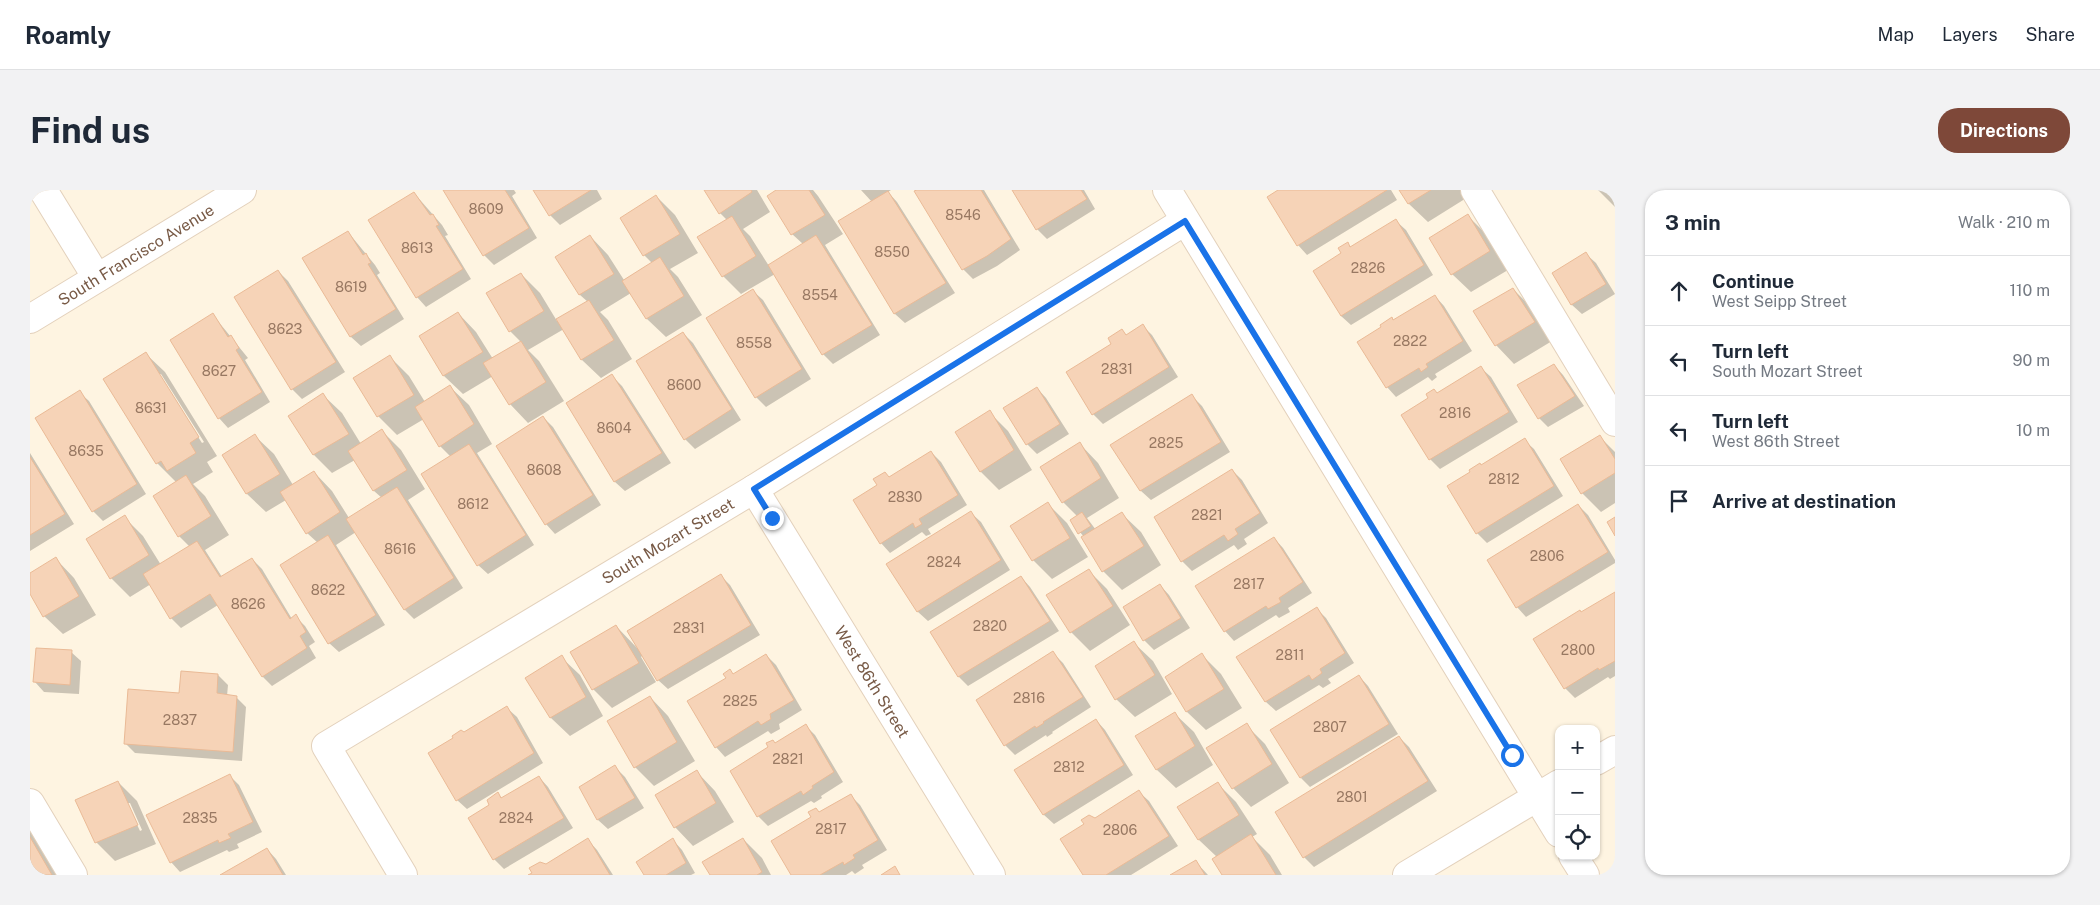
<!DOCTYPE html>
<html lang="en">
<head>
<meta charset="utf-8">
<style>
	body { margin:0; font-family:"Public Sans",sans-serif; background:#f2f2f3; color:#1f2937 }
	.controls { position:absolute; right:15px; bottom:15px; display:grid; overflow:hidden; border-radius:10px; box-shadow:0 1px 4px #0004 }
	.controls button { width:45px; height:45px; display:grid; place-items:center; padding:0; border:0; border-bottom:1px solid #e0e1e3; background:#fff; color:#1f2937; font:25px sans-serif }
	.stop { position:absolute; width:15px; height:15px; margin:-11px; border:4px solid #1a73e8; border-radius:50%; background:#fff }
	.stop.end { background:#1a73e8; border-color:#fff; box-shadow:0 1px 5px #0008 }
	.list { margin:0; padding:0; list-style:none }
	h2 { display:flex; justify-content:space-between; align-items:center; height:65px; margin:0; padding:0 20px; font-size:21px }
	h2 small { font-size:16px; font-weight:400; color:#747a83 }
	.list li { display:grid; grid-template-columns:32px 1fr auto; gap:15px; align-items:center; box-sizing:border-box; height:70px; padding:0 20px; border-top:1px solid #e0e1e3 }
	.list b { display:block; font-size:19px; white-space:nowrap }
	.list p { margin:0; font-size:16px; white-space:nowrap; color:#747a83 }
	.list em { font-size:16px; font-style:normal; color:#747a83 }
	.icon { flex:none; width:28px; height:28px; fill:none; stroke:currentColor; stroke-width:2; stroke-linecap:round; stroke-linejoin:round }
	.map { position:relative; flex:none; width:1585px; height:685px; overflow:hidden; border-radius:20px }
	header { display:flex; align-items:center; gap:30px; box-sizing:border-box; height:70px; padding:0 25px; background:#fff; border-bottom:1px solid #e0e1e3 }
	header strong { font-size:24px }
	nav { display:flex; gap:28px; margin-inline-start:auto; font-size:18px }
	.intro { display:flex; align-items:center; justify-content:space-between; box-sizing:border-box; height:120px; padding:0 30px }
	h1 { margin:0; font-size:35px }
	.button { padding:12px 22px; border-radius:20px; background:#7e4839; color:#fff; font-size:18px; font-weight:700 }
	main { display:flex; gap:30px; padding:0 30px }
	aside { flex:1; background:#fff; border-radius:20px; box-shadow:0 1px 4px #0004 }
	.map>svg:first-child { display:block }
	.shadow { fill:#0003; fill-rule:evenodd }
	.building { fill:#f6d3b7; stroke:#eaba96 }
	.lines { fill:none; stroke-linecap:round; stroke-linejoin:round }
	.minor-casing { stroke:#e3d1bc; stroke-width:30 }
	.minor { stroke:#fff; stroke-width:28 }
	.route { stroke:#1a73e8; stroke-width:6 }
	.labels { text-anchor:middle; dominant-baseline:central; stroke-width:4; stroke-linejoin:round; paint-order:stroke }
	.number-label { font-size:14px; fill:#987862 }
	.street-label { font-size:16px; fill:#785a46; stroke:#fff8ea }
</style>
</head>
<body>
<header>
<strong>Roamly</strong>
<nav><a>Map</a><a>Layers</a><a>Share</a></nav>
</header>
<div class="intro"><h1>Find us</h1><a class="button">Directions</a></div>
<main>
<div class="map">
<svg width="1585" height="685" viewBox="0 0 1585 685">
	<rect width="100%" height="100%" fill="#fef4e1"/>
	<!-- shadow -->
	<path class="shadow" d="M414,0H484L486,3L482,6L507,48L464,75L454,65Z
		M505,0H567L572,9L530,35L520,25Z
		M675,0H727L740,22L713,39L720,46L739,76L773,54L762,44L738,7L749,0H783L788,6L813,44L795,55L850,145L803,174L793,164L745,84L711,104L693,86L697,30L690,23Z
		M831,0H861L858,2L867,12L925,103L875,133L865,124L809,32L842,12Z
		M889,0H954L990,60L967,76L943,89L933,79Z
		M984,0H1054L1065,19L1017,49L1007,39Z
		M1250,0H1361L1367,10L1277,65L1268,55Z
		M1370,0H1433L1438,7L1398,32L1379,14Z
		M1568,0H1585V17Z
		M384,3L412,35L418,45L415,46L441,89L396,117L387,107Z
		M626,6L645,25L668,63L640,79L648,87L672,125L636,147L617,129L601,103L570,122L578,130L602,169L571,188L552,170L534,139L498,160L509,171L534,211L498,233L480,214L463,186L433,204L414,186L390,146L428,123L446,142L463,169L491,152L480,141L491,84L510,103L527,131L558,112L550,105L527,67L560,46L578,65L594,90L622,73L614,65Z
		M1437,25L1456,44L1478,80L1441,102L1422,84Z
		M1366,31L1376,40L1403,85L1321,135L1311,126L1312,63L1318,54L1322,58Z
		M318,42L345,75L350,83L347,85L374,129L331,156L321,147L274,69Z
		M1556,64L1566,73L1585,104L1552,124L1542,115L1524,83Z
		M248,81L258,91L315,182L272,209L262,199Z
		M1483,99L1502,118L1522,151L1484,174L1466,155Z
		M723,101L733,110L781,189L736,217L726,207Z
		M1405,106L1414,116L1442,161L1405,184L1407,187L1402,191L1398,187L1366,207L1357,197L1362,128L1364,131Z
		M183,125L218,168L215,170L240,212L198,238L189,228Z
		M1113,136L1122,145L1148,187L1073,234L1063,224L1083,154L1092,140L1097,146Z
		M653,143L663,153L711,230L665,259L655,249Z
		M116,164L135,182L187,266L177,272L183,282L163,294L175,306L199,345L175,360L192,387L222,369L232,379L262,429L265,426L275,436L285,452L279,456L286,468L242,496L233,487L188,415L151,438L141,428L121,394L100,407L81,388L58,350L94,327L113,346L131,375L160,357L149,346L125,306L147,293L127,273ZM128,184H131L174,252L172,253Z
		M360,167L379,186L395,212L420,197L439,215L462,254L447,263L504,355L458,384L448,375L421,267L410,256L394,229L367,245L348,226Z
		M1524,175L1533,185L1554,216L1518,237L1509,228Z
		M1451,178L1461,187L1488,232L1410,279L1400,269L1408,204Z
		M582,186L592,196L641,273L595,301L585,292L538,213Z
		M1007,198L1016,208L1039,244L1007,264L997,254Z
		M49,202L59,211L116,304L73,331L63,321Z
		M293,205L312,223L331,254L352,241L371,260L395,299L378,310L433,398L384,429L375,420L326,342L306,355L355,435L309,462L299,453L288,353L277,343L256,310L236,322L217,304L194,266L225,246L244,264L263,295L284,282L302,301L319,328L352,308L344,301L325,270L302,283L284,265L259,226Z
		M1162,206L1172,216L1200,262L1121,310L1111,301L1082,256Z
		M959,222L978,241L1002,280L969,300L950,281Z
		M513,227L523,237L571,315L525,344L516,334Z
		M1570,247L1585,262V313L1571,322L1552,303Z
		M1494,250L1504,259L1533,306L1457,353L1447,343L1452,276Z
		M1050,254L1068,273L1089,308L1057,328L1066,340L1092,324L1111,342L1131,375L1092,400L1073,381L1054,347L1041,331L1047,326L1033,312Z
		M901,262L911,272L937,315L898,339L901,344L896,346L892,342L860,363L851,353L859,288Z
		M0,263L44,334L0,361Z
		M1202,280L1212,290L1238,333L1214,349L1217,354L1208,360L1204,355L1162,381L1152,371L1125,328Z
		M1018,314L1037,333L1058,367L1022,389L1003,370L982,336Z
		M1548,315L1558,325L1585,370V373L1496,427L1487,417Z
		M941,323L951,332L980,380L898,431L888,422L858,374Z
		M1244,348L1253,358L1282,403L1258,418L1260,422L1249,428L1246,425L1204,451L1195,441Z
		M26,369L44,388L66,425L33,444L14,426L0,402V385Z
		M1058,380L1077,399L1100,435L1060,461L1041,442Z
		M691,386L700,395L730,445L638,499L628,490L613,465L611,467L626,492L582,518L563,499L541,462L586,436L608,459Z
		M991,387L1000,397L1029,441L938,496L929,487L901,442Z
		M1130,395L1139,405L1160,438L1124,460L1114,450L1094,417Z
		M1585,404V486L1580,489L1578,487L1545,508L1535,498L1505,449Z
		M1287,419L1296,428L1324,473L1298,489L1301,493L1293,498L1289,495L1246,521L1236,512L1208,468Z
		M1104,453L1123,471L1142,504L1105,527L1086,509Z
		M41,462L51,471L49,504L14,502L5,492Z
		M1023,463L1033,473L1061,517L1022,542L1023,543L1017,547L1016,545L985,565L975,555L947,510Z
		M736,465L746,475L772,520L749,534L750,539L741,544L738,541L695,567L686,557L704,485Z
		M1172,465L1191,484L1212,518L1176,540L1157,522L1136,487Z
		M531,467L550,485L573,526L540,546L521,528L497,488Z
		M188,485L198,495L197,506L206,507L216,517L212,571L105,563L95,553L150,504Z
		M1329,486L1338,496L1368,544L1280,597L1271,588Z
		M620,507L638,526L665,571L624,596L605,577L579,531Z
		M477,518L487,527L513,573L437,619L427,610Z
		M1145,524L1164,542L1183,575L1146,598L1127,580L1107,547Z
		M1066,530L1075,540L1103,585L1024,634L1014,625L986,580Z
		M1216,535L1235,554L1259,593L1221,617L1203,598Z
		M776,536L785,545L813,592L791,606L792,608L784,613L781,611L738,636L728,626L702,581Z
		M1369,547L1379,557L1407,601L1284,677L1274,667Z
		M585,577L595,587L614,618L578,639L568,630L551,598Z
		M667,582L685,601L704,632L663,656L645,637Z
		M199,585L209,595L232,642L207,654L209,658L199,662L197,660L150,682L141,672Z
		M509,587L518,597L543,638L474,679L464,669L460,616L468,604L473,609Z
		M88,592L107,611L126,654L85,671L66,652ZM97,613H100L112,640L110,641Z
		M1188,594L1206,612L1227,644L1222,647L1240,665L1252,685H1193L1187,667L1169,650L1149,618Z
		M1109,602L1119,611L1148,656L1101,685H1054Z
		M820,605L830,615L857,660L832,675L834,678L825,684L822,681L816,685H763L790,623Z
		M0,632L32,685H0Z
		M713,649L732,668L741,685H681Z
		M558,650L567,660L583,685H500Z
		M643,650L652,660L665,683L661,685H615Z
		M237,659L246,669L256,685H192Z
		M1165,671L1178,685H1143Z"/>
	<!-- building -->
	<path class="building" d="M413,0H475L499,38L453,66Z
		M503,0H561L519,26Z
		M674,0H721L722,2L689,24Z
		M746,0H779L795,25L761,45L737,6Z
		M887,0H951L981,49L957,66L932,80L884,1Z
		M982,0H1051L1057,9L1006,40Z
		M1248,0H1357L1267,56L1237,7Z
		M1369,0H1401L1378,14Z
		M858,1L916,93L864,124L808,31Z
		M384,2L400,25L403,24L409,35L406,36L433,79L386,108L338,30Z
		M626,5L650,44L613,66L590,28Z
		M1438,24L1460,61L1421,85L1399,48Z
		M702,26L726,66L692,87L667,47Z
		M1366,29L1394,75L1311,126L1283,81L1311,63L1308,58L1318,52L1320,57Z
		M318,41L333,65L336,63L341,73L338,74L366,119L320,147L272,68Z
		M560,45L584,84L549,105L525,67Z
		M786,45L842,135L792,165L738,75Z
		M1556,62L1576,94L1541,115L1522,83Z
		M630,67L654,106L616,129L592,91Z
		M248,80L306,172L261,200L204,107Z
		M491,83L514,121L479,142L456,103Z
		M1483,98L1505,132L1465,156L1443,121Z
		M723,99L772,179L725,208L676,128Z
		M1405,105L1433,151L1396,174L1398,177L1391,182L1389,178L1356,198L1327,152L1351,137L1350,135L1362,127L1363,130Z
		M559,110L584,150L551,170L526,129Z
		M428,122L453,162L413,186L389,146Z
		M183,123L198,147L201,145L209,158L206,160L232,202L188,229L140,150Z
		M1113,134L1139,177L1062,225L1036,182L1081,154L1078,148L1092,139L1096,145Z
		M653,142L702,219L654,250L606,171Z
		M491,151L516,192L479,215L453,173Z
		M116,162L169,247L160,253L166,263L137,281L131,271L126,274L73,189Z
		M360,165L384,205L347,227L323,188Z
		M1524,174L1545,206L1508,229L1487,195Z
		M1451,176L1479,222L1399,270L1371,225L1398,208L1396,204L1404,199L1407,203Z
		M582,184L632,263L584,292L536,213Z
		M420,195L444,234L409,257L385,217Z
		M1007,197L1030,234L996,255L973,218Z
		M50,200L107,294L62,322L5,228Z
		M293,203L319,244L283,265L258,226Z
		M1162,204L1191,252L1110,301L1080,255Z
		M960,220L984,260L950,282L925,242Z
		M513,226L563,305L515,335L466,256Z
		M352,239L377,280L343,301L318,261Z
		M225,244L250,284L216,304L192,265Z
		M1570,245L1585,269V283L1551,304L1530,269Z
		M1495,248L1524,296L1446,344L1417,296L1440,282L1439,280L1450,273L1451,275Z
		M1050,252L1071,288L1032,313L1010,277Z
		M439,254L496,345L447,376L391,284Z
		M901,261L928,305L889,329L892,334L885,338L883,333L850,354L823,310L847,295L843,289L855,282L859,287Z
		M0,267L35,324L0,345Z
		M1202,279L1230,323L1205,339L1208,344L1198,351L1194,345L1151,372L1124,327Z
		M284,281L310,322L276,344L250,302Z
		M156,285L181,326L148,347L123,306Z
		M367,297L424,388L374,420L316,329Z
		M1018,312L1040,348L1002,371L980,336Z
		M1548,314L1578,362L1486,418L1457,370Z
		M941,321L971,370L887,422L856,374Z
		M1052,322L1061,336L1048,344L1040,330Z
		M1092,322L1114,356L1072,382L1051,347Z
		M95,325L119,365L80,389L56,349Z
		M1585,327V346L1577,332Z
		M298,345L346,425L298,454L250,375Z
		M1244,347L1273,392L1249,408L1251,412L1238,419L1236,416L1194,442L1165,396Z
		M167,351L190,387L222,368L260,429L266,424L276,442L270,446L277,458L232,487L180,404L140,429L113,384Z
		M26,367L49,406L13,427L0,404V383Z
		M1059,379L1083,416L1040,443L1016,405Z
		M691,384L721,435L627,491L597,441Z
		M991,386L1020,431L928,487L900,442Z
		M1130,394L1151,428L1113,451L1093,417Z
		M1585,402V471L1569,480L1568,478L1534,499L1503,449L1550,420L1551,422Z
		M1287,417L1315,463L1290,479L1292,483L1282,490L1279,485L1235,512L1206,467Z
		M586,435L609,473L562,500L540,462Z
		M1104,451L1125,485L1085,510L1065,476Z
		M6,458L42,460L40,495L3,492Z
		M1023,461L1053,507L1013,532L1014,533L1006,538L1005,536L974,556L946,510Z
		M1172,463L1194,499L1156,522L1135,487Z
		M736,464L764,510L740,524L741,529L731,535L728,531L685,558L657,511L696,488L693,484L700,479L703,484Z
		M532,465L556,507L520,528L495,488Z
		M151,481L188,484L187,503L207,506L203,562L94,554L98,499L149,503Z
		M1329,485L1359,534L1270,588L1240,540Z
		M620,506L647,552L604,578L577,531Z
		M477,516L504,563L426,611L398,563L423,548L422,546L431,540L434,542Z
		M1145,522L1165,556L1126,580L1105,546Z
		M1066,529L1094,575L1013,625L984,580Z
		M1217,533L1242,574L1202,599L1176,558Z
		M776,534L804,582L782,596L783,598L773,605L771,601L727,627L700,581L738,557L736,553L743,550L745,553Z
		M1369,546L1398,591L1273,668L1245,622Z
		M585,575L605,608L567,630L549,597Z
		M667,580L686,613L644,638L625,605Z
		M200,584L223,632L198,644L201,648L189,653L188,650L140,673L116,625Z
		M509,586L534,628L463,670L438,628L459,615L457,610L468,602L471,608Z
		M88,591L108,635L65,653L45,610Z
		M1188,592L1209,625L1168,650L1147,617Z
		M1109,600L1139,646L1076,685H1053L1030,649L1054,634L1051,630L1059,625L1065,628Z
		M821,604L848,650L823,665L825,668L814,675L813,672L790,685H761L741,651L781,627L778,622L786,618L789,622Z
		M1221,644L1246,685H1192L1182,669Z
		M0,647L22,685H0Z
		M558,648L580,685H498L502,683L499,678L510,672L516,674Z
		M643,648L656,673L636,685H614L606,672Z
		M713,648L732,682L727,685H680L672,672Z
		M237,658L253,685H190Z
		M1166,670L1175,685H1140Z
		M865,676L870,685H851Z"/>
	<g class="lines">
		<!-- minor casing -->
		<g class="minor-casing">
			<g id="minor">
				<path d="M13,0L67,88"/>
				<path d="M1137,0L1529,643"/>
				<path d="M1445,0L1585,232"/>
				<path id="s1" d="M0,129L212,0"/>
				<path id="s2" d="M724,299L961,685"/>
				<path d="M1566,571L1585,560"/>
				<path d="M0,613L43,685"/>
				<path d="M1543,666L1555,685"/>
				<path id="s3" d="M373,685L296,556L724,299L1155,31"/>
				<path d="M1377,685L1529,594"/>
			</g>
		</g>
		<!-- minor -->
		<use href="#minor" class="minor"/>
	</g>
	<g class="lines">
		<!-- route -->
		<path class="route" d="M742,328L724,299L1155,31L1482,565"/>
	</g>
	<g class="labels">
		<!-- number labels -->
		<g class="number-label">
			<text x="456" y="19">8609</text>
			<text x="933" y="25">8546</text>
			<text x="387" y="58">8613</text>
			<text x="862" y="62">8550</text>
			<text x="1338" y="78">2826</text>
			<text x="321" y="97">8619</text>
			<text x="790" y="105">8554</text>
			<text x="255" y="139">8623</text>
			<text x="1380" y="151">2822</text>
			<text x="724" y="153">8558</text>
			<text x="1087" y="179">2831</text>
			<text x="189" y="181">8627</text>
			<text x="654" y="195">8600</text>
			<text x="121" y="218">8631</text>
			<text x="1425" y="223">2816</text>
			<text x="584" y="238">8604</text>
			<text x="1136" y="253">2825</text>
			<text x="56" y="261">8635</text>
			<text x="514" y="280">8608</text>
			<text x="1474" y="289">2812</text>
			<text x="875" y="307">2830</text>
			<text x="443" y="314">8612</text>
			<text x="1177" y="325">2821</text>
			<text x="370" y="359">8616</text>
			<text x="1517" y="366">2806</text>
			<text x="914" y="372">2824</text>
			<text x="1219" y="394">2817</text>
			<text x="298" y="400">8622</text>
			<text x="218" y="414">8626</text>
			<text x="960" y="436">2820</text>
			<text x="659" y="438">2831</text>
			<text x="1548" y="460">2800</text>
			<text x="1260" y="465">2811</text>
			<text x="999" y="508">2816</text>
			<text x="710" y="511">2825</text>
			<text x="150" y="530">2837</text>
			<text x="1300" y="537">2807</text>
			<text x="758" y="569">2821</text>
			<text x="1039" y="577">2812</text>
			<text x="1322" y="607">2801</text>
			<text x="170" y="628">2835</text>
			<text x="486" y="628">2824</text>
			<text x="801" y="639">2817</text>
			<text x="1090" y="640">2806</text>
		</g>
		<!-- street labels -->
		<g class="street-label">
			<text stroke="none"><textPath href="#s1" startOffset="124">South Francisco Avenue</textPath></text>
			<text stroke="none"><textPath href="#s3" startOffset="549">South Mozart Street</textPath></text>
			<text stroke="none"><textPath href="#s2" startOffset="226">West 86th Street</textPath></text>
		</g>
	</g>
</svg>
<div class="controls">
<button>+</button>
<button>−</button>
<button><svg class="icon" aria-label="locate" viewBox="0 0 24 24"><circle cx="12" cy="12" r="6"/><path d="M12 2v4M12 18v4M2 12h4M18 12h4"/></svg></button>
</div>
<div class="stop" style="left:1482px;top:565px"></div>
<div class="stop end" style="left:742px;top:328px"></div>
</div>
<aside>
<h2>3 min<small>Walk · 210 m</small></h2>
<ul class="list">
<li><svg class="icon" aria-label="ahead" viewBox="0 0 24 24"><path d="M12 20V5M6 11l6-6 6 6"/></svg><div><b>Continue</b><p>West Seipp Street</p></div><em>110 m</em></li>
<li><svg class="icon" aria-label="left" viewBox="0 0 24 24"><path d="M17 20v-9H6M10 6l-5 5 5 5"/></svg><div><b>Turn left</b><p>South Mozart Street</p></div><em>90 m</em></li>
<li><svg class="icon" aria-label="left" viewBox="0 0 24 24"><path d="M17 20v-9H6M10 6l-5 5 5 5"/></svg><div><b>Turn left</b><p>West 86th Street</p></div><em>10 m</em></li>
<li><svg class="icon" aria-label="arrive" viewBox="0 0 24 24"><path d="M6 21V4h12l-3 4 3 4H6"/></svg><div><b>Arrive at destination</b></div></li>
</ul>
</aside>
</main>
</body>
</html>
